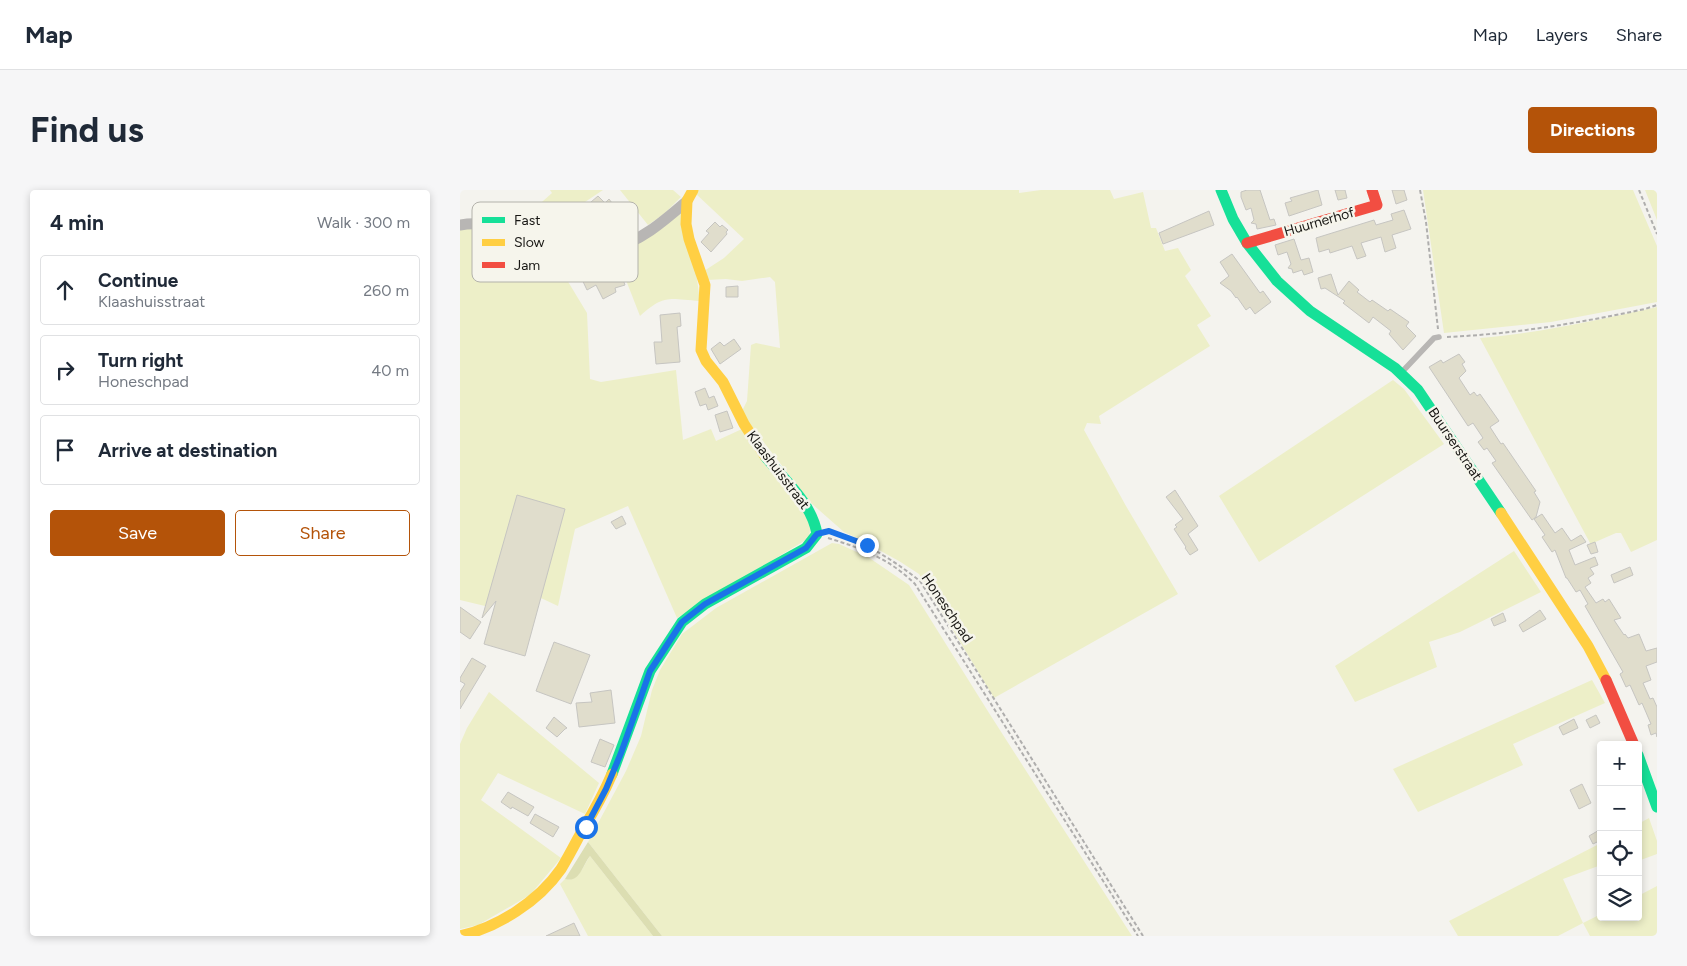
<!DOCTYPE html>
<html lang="en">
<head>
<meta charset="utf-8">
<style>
	body { margin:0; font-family:Figtree,sans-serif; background:#f6f6f7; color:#1f2937 }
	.controls { position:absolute; right:15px; bottom:15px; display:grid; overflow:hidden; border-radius:5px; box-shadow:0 2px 8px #0003 }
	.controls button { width:45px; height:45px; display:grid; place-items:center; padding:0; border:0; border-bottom:1px solid #e0e1e3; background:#fff; color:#1f2937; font:25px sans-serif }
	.stop { position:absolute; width:15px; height:15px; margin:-11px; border:4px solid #1a73e8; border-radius:50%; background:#fff }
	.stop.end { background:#1a73e8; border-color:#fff; box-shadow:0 1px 5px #0008 }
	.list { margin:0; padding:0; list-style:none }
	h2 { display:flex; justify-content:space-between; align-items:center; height:65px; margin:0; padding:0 20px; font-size:21px }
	h2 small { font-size:16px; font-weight:400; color:#747a83 }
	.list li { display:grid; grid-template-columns:32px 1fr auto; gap:15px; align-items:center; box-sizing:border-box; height:70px; margin:0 10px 10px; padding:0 10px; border:1px solid #e0e1e3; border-radius:5px }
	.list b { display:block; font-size:19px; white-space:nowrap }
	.list p { margin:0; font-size:16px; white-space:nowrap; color:#747a83 }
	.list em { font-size:16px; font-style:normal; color:#747a83 }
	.actions { display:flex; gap:10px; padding:15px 20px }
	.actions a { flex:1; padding:11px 0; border:1px solid #b45309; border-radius:5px; text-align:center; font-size:18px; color:#b45309 }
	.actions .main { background:#b45309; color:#fff }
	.icon { flex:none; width:28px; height:28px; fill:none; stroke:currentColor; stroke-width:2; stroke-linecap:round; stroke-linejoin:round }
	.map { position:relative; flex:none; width:1197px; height:746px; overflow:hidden; border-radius:5px }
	header { display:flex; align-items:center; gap:30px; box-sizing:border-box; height:70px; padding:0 25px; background:#fff; border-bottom:1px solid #e0e1e3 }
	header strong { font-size:24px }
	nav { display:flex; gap:28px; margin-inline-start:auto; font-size:18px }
	.intro { display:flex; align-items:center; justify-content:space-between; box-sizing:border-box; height:120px; padding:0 30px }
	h1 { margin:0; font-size:35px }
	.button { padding:12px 22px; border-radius:5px; background:#b45309; color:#fff; font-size:18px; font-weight:700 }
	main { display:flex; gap:30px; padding:0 30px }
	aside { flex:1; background:#fff; border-radius:5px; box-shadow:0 2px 8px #0003 }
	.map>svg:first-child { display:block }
	.green { fill:#edefc8 }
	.forest { fill:#dcdeb2 }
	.building { fill:#e0ddcc; stroke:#c6c5c1 }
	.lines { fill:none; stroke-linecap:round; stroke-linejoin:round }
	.path { stroke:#afaead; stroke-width:2; stroke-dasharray:4 2.5; stroke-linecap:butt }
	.lane { stroke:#b8b6b4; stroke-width:5.5 }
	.street { stroke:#b8b6b4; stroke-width:11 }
	.fast { stroke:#16e098; stroke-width:11 }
	.slow { stroke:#ffcf43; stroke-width:11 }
	.jam { stroke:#f24e42; stroke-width:11 }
	.route { stroke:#1a73e8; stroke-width:6 }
	.labels { text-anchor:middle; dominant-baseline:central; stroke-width:5; stroke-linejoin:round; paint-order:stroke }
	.street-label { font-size:14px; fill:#181714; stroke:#f6f5ec }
	.key { fill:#f6f5ec; stroke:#b3b2ab; stroke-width:1 }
	.key-label { font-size:14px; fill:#181714 }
</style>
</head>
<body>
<header>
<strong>Map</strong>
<nav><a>Map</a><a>Layers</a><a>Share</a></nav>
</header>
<div class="intro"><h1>Find us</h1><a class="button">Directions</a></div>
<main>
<aside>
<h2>4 min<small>Walk · 300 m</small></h2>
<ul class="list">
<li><svg class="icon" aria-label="ahead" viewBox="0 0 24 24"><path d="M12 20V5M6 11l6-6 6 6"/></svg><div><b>Continue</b><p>Klaashuisstraat</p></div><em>260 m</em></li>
<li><svg class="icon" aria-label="right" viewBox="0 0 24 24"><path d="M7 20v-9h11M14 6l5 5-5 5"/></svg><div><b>Turn right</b><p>Honeschpad</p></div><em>40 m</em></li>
<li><svg class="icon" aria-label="arrive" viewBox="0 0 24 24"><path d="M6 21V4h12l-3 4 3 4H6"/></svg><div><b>Arrive at destination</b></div></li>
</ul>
<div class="actions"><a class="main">Save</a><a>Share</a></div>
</aside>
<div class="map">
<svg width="1197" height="746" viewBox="0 0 1197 746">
	<rect width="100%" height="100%" fill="#f4f3ee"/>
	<!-- green -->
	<path class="green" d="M90,0H143L119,16L84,44L56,35L92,3Z
		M160,0H213L221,7L204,24L188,35Z
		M236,0H559V3L581,0H650L654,9L683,2L691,38H696L705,61L718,58L731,80L725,86L751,126L737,135L750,156L639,226L641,234L627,233L624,240L666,316L718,404L534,508L459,384L439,371L397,348L384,342L351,313L281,223L287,211L291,155L296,153L320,158L315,92L310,87L282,91L266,89L247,90L244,81L264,68L284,49L235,3Z
		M963,0H1173L1197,56V112L1091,132L984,143Z
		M1185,0H1197V30Z
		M222,19L236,82L240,111C208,109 205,104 180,126L155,62Z
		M31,38L80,53L91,65L104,85L127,123L130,189L141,192L216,180L223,250L251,239L256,251L282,239L351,331L349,348L217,428L168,316L115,339L98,416L83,409L34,390L25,416L0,410V39Z
		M1197,117V350L1171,362L1161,343H1156L1133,353H1130L1020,148C1080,143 1138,130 1197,117Z
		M933,190L944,199L984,254L799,372L759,306Z
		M372,353L379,354L408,367L449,395L529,523L672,746H202L128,652L166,581L181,546L192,500L200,480L222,444L256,418Z
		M1054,361L1081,402L1000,442L969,452L977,477L895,512L875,476Z
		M1132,490L1145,513L1053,554L1063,575L958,622L933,579Z
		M29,502L139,593L125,624L38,583L21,610L101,668L70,705L18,735L0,739V554L7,538Z
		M1189,628L1197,651V664L1178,671V634Z
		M1141,653V675L1103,689L1123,733L1141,724V727H1178V706L1197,696V746H1130L1123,733L1098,746H998L989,731Z
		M130,666L193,746H128L100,694L105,689C119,692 123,676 130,666Z"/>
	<!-- forest -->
	<path class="forest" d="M128,652L202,746H193L130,666C122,676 120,693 105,689Z"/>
	<!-- building -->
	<path class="building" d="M787,0H800L810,30L814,29L816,35L797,39L796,34L791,33L794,30L791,18L786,20L781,7V2Z
		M858,0L862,15L829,26L825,13L832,11L830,8Z
		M875,0H885L887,8L878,10Z
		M932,0H944L947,10L936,14Z
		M138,6L145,13L149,9L155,17L145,26L153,37L147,42L137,28L134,30L124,18Z
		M944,20L951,39L932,45L936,58L925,62L921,47L901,53L906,66L897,69L892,56L870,63L869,59L859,62L856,48L914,30L916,35L933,30L931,24Z
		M749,21L754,35L703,54L699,43Z
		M255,32L260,37L262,35L268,40L266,42L267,44L251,62L241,52L249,43L246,41Z
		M834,49L841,70L849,68L853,82L844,85L842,80L833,83L832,79L828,78L831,74L827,62L818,65L815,55Z
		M772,64L800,103L803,101L811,112L795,124L790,117L786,120L777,107L776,108L771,101L760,93L769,86L760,72Z
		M144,75L150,88L161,84L165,95L155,98L156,102L143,109L136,95L127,100L119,83L126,80L128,83Z
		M871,84L878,105L889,91L899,100L897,102L910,112L912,110L928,121L930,119L949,132L946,136L956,146L943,160L929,144L931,141L913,127L909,133L883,113L885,111L865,98L861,99L858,88Z
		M278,96V107H266V97Z
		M220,123L221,136L217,137L220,172L196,174L194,152H202L200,125Z
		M274,149L281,159L260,174L251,159L260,152L264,156Z
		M999,164L1005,172L1002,174L1006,181L999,188L1010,205L1014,202L1017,206L1020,204L1039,231L1030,237L1041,254L1043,253L1076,301L1074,302L1080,312L1076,327L1072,330L1032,273L1036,271L1027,258L1024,260L1018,252L1023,248L1013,233L1008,236L969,177L981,170L983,173Z
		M245,198L249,208L254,206L258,216L248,220L246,214L240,216L235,202Z
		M267,221L273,238L260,242L255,225Z
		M715,300L738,336L728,344L738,360L730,365L725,358L726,357L714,339L717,337L715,335L723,329L706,307Z
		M57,305L105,319L65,466L24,454L36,411L22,428Z
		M1082,324L1095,343L1102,338L1111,351L1121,345L1126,352L1109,360L1115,375L1135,367L1138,375L1130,378L1134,384L1128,388L1131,393L1125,397L1136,413L1143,409L1145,412L1149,409L1161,428L1154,430L1164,445L1165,444L1168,448L1179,444L1186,461L1197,458V472L1186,476L1191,490L1183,493L1190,509L1193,508L1197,517V547L1196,543L1191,545L1188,535L1191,534L1182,513L1179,515L1170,495L1166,497L1160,484L1163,482L1125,416L1128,414L1120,400L1116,402L1107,388H1106L1095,360L1092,362L1082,347L1085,345L1074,329Z
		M162,326L166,334L156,339L151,332Z
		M1135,352L1138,362L1131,364L1127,355Z
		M1170,377L1173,385L1154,393L1151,385Z
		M0,417L21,432L10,449L0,442Z
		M1080,420L1086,429L1063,442L1059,435Z
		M1043,423L1046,431L1034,436L1031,429Z
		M94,452L130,465L111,514L76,501Z
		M12,468L26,476L0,519V502L5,494L0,491V488Z
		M151,500L155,533L119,537L116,513L132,512L130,503Z
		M1136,525L1140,533L1130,538L1126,530Z
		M94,527L107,538L105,539L97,547L86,538Z
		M1114,529L1118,538L1103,545L1099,537Z
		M140,549L154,555L145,577L131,572Z
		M1122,594L1131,613L1119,619L1110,600Z
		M48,602L74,617L68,626L52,617L51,619L41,612Z
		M75,624L99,637L93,647L70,633Z
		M1141,639V650L1133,654L1129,646Z
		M114,733L120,746H86Z"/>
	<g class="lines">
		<!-- path -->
		<path class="path" d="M960,0L966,32L978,139
			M1179,0L1197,44
			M987,147C1054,144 1119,133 1185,119L1197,115
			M369,341C403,351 432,369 460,391L683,746
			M368,348C401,358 430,369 455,394L678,746"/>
		<!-- lane -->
		<path class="lane" d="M941,183L974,148L979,147"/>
		<!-- street -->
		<path class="street" d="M0,35C23,31 42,38 64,44C85,50 129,63 150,59C179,53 205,30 227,11"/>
		<!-- fast -->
		<path class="fast" d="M761,0L773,29L787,53L817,91L850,121L935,178L958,200L1041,323
			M1178,565L1197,617
			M152,584L190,481L222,432L245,414L346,358L357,344C352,313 324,290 305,266"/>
		<!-- slow -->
		<path class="slow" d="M233,0L227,11L226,34L229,49L245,95L241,160L246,171L263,192L284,234L305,266
			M1041,323L1128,456L1146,490
			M0,746C38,737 78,712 101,679C109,666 116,652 123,639C134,621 144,603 152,584"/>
		<!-- jam -->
		<path class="jam" d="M787,53L917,15L912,0
			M1146,490L1174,555"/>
	</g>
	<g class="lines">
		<!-- route -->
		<path class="route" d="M126,637L146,599L161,563L190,481L222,432L245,414L346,358L357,344L369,341L407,355"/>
	</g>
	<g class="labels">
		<!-- street labels -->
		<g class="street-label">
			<text transform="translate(859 32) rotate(-16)">Huurnerhof</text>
			<text transform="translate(995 254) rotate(56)">Buurserstraat</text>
			<text transform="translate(318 280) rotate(53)">Klaashuisstraat</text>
			<text transform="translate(487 418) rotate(56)">Honeschpad</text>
		</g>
	</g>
	<!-- legend -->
	<rect x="12" y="12" width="166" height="80" rx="8" class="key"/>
	<rect x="22" y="27" width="23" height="6" fill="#16e098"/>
	<rect x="22" y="49" width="23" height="7" fill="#ffcf43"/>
	<rect x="22" y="72" width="23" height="6" fill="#f24e42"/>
	<g class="key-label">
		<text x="54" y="35">Fast</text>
		<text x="54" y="57">Slow</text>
		<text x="54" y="80">Jam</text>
	</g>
</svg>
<div class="controls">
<button>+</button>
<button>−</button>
<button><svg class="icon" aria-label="locate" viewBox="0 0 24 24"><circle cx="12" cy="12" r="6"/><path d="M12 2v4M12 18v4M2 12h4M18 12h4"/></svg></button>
<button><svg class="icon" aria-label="layers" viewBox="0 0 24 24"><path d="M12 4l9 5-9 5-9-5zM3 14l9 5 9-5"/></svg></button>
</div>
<div class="stop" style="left:126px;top:637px"></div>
<div class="stop end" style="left:407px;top:355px"></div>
</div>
</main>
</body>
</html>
